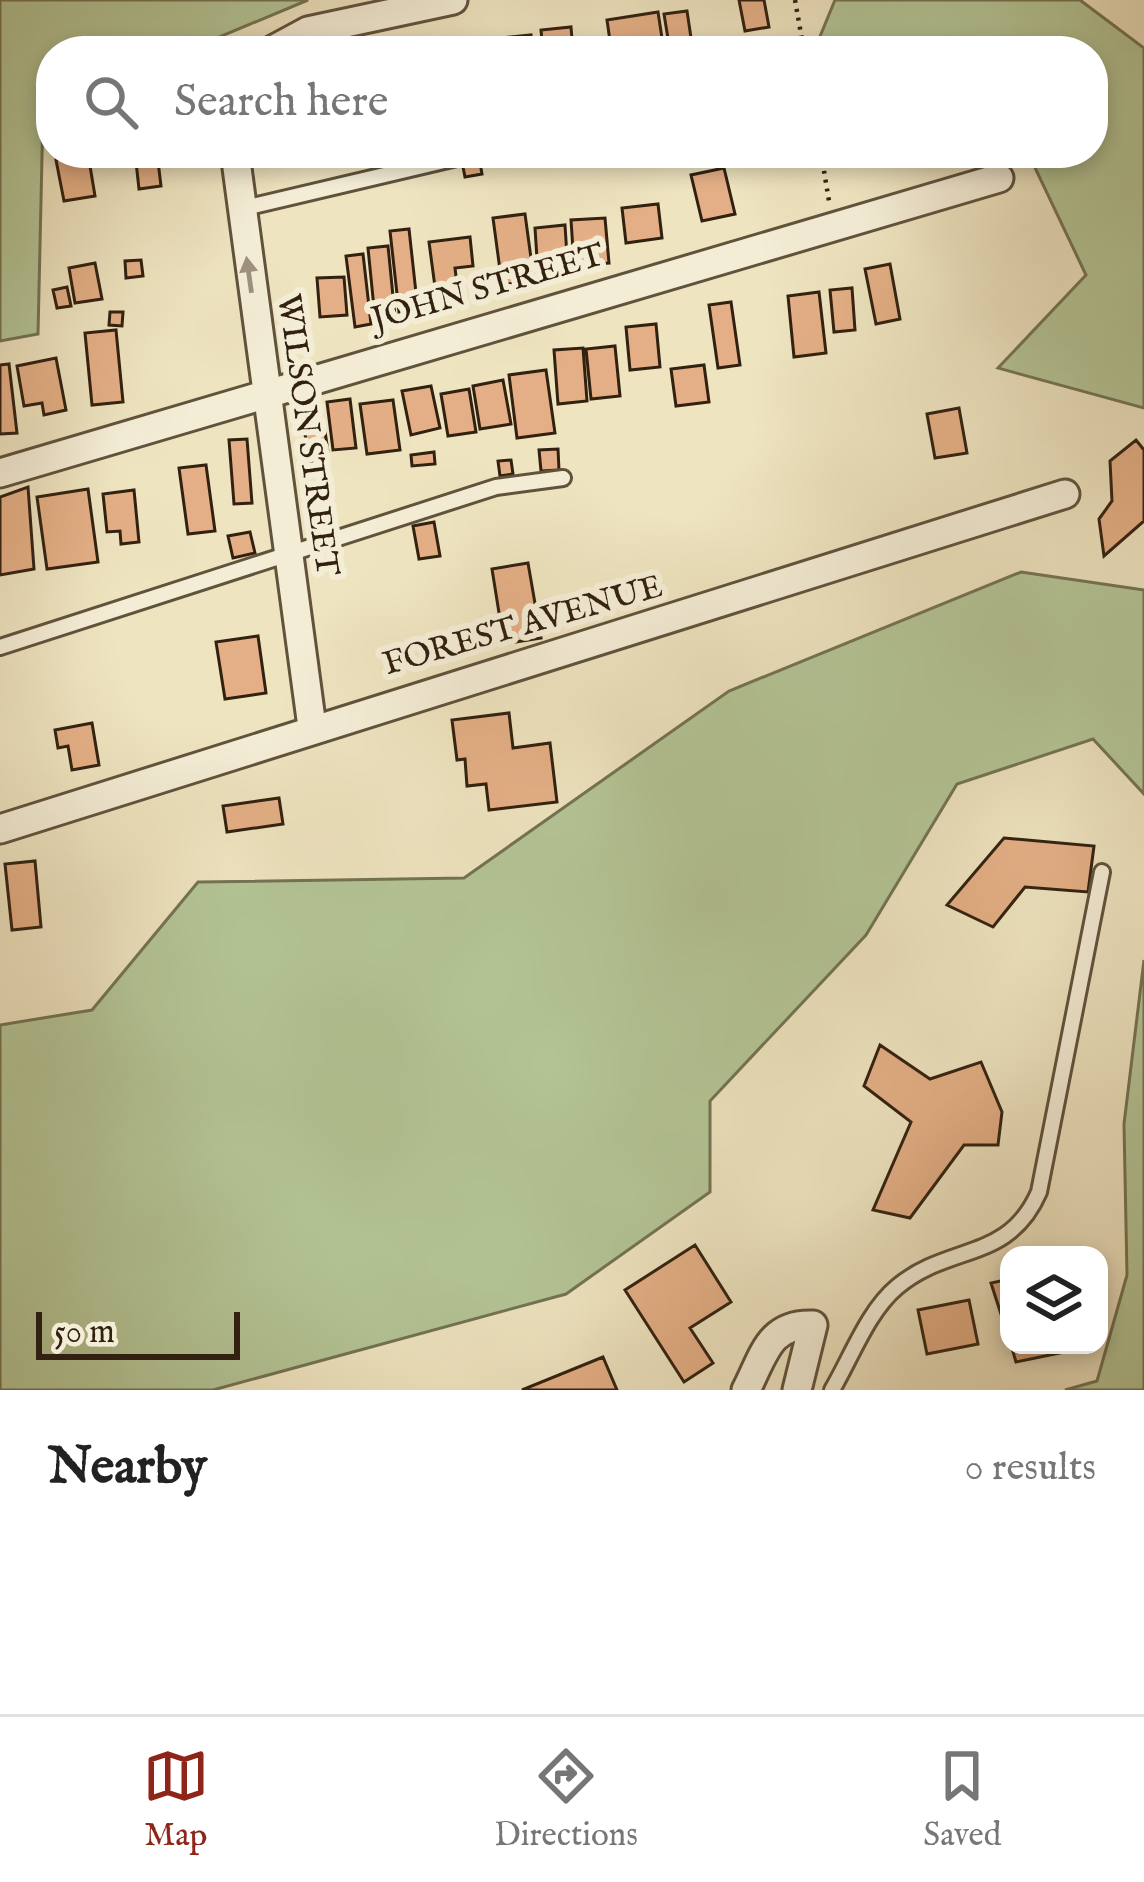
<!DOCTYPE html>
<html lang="en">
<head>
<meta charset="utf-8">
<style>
	body { margin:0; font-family:"IM FELL English",serif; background:#f2f2f2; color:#222 }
	.controls { position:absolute; right:36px; bottom:36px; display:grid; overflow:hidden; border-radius:24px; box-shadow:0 6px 18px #0003 }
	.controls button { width:108px; height:108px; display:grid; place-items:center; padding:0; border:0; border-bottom:3px solid #e0e0e0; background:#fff; color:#222; font:60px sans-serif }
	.scale { position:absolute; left:36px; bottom:30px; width:204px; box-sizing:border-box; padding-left:12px; border:6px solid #322110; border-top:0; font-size:33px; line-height:42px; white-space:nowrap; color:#322110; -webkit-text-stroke:9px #f4edd6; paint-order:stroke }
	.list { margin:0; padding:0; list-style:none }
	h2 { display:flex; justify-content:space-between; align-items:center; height:156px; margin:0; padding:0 48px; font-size:51px }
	h2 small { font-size:39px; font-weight:400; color:#767676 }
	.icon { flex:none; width:66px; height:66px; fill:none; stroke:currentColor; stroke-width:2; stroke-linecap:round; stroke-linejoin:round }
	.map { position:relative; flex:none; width:1144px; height:1390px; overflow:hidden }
	.search { position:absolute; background:#fff; box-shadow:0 6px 18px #0003; left:36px; right:36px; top:36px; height:132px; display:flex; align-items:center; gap:30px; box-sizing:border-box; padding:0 42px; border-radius:48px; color:#767676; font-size:45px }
	.sheet { height:324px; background:#fff }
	nav { display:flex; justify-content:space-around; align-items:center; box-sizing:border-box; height:168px; border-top:3px solid #e0e0e0; background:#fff; font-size:33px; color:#767676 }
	nav a { display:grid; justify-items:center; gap:6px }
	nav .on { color:#8f2418 }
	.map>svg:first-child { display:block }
	.green { fill:#b4c596; stroke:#737353; stroke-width:3 }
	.building { fill:#e4af86; stroke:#322110; stroke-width:3 }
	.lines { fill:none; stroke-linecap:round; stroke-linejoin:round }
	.service-casing { stroke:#61523c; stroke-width:20 }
	.minor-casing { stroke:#61523c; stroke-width:33 }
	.path { stroke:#322110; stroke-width:4.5; stroke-dasharray:3 6; stroke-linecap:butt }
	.service { stroke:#f4edd6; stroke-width:14 }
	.minor { stroke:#f4edd6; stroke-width:27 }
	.oneway { fill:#9d917d }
	.labels { text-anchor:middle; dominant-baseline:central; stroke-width:12; stroke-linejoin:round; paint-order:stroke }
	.street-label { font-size:33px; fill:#322110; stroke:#f4edd6 }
</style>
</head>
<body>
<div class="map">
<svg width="1144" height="1390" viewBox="0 0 1144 1390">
	<rect width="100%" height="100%" fill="#eee4c0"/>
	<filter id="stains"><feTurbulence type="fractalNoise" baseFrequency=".00167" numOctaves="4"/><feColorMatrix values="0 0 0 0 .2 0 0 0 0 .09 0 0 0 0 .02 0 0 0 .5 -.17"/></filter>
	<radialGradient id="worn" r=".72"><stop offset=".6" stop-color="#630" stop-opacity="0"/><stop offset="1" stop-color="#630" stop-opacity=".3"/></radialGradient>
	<!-- green -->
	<path class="green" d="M0,0H308L186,51H51V108L43,112L38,334L0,341Z
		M835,0H1080L1144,48V408L998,368L1086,275L1028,153H1093V51H814Z
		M1021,572L1144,590V794L1093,739L957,784L866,935L710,1101V1192L566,1294L213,1390H0V1025L92,1010L198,882L464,878L729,691Z
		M1144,960V1390H1065L1097,1381L1127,1275L1124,1124Z"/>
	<!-- building -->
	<path class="building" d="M739,0H764L769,27L745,31Z
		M687,11L693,51H670L664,14Z
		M658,12L664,51H642L641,44L611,48L607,20Z
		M571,27L573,51H543L541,30Z
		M531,35L533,51H502L500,38Z
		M381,42L382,51H350L349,47Z
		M483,43L484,51H448V46Z
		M135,153H157L161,186L139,189Z
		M88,154L95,196L64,201L56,160Z
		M480,163L482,174L465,177L463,167Z
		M724,168L735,214L702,221L691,175Z
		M658,204L662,238L626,243L622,208Z
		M525,214L534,280L502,285L493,218Z
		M605,218L609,263L574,265L571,220Z
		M565,225L568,272L538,274L535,228Z
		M409,229L418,311L399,312L390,231Z
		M470,237L473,266L455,268L457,284L435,287L429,242Z
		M388,246L395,316L375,318L368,248Z
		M363,254L371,324L355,327L346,256Z
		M141,260L143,276L126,278L125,261Z
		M95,263L102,299L75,303L69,268Z
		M890,264L900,319L876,324L865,269Z
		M344,277L347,315L320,317L317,278Z
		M67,287L71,306L57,308L53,290Z
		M852,288L855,330L834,332L830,290Z
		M819,292L826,353L794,357L788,296Z
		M731,302L740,365L718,368L709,305Z
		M110,312H123L122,326L109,325Z
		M656,324L660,367L630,370L626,327Z
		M116,330L123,402L92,405L85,333Z
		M615,346L620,396L591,399L586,349Z
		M583,348L587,401L558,404L554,350Z
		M56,358L66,410L44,415L42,403L24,406L17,366Z
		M9,364L17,433L0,434V365Z
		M704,365L709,402L676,406L671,369Z
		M546,370L555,433L517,438L509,375Z
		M503,380L511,424L480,429L473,386Z
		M431,386L440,428L411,435L402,391Z
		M469,389L476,432L448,436L441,394Z
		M350,399L356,448L333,450L327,402Z
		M393,400L400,450L367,454L360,404Z
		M959,408L967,453L935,458L927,414Z
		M324,424L329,459L309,462L304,427Z
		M247,439L252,503L234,504L229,440Z
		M1136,440L1144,450V521L1104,556L1099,519L1112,501L1110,461Z
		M558,449L559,470L541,471L539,450Z
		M434,452L435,464L412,466L411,455Z
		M511,460L513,474L500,476L498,461Z
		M206,465L215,531L188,534L179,468Z
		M28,487L34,569L0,575V497Z
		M88,489L98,562L47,569L37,497Z
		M134,490L139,542L121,544L120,531L107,532L103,494Z
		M434,522L440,556L419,559L413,526Z
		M250,532L255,553L233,558L228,536Z
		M528,563L541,638L504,644L492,569Z
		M258,636L266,693L225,699L216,642Z
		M509,713L513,748L550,743L557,802L489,810L486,784L467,786L465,759L457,760L452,720Z
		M92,723L99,765L72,770L68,746L58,748L55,730Z
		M279,798L283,824L227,832L223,806Z
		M1004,838L1094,846L1088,892L1025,887L993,927L947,905Z
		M35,861L41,927L12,930L5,864Z
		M880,1045L930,1079L981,1062L1002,1112L998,1145H964L910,1218L873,1210L911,1122L864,1086Z
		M695,1245L731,1302L690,1328L713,1363L684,1382L625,1290Z
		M1009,1279V1339L991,1283Z
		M969,1300L978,1344L927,1354L918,1310Z
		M1011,1345H1067L1069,1351L1016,1362Z
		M603,1357L617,1390H522Z"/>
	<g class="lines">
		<!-- service casing -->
		<g class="service-casing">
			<path id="service" d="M240,209L478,153
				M0,647L496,487L563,478
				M832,1390C851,1358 868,1311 897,1287C949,1243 1008,1263 1039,1192L1102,872"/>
		</g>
		<!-- minor casing -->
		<g class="minor-casing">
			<path id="minor" d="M271,51L308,31L453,0
				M235,153L312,727
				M0,473L999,178
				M0,829L1065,494
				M746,1390C764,1355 769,1323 813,1325L797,1390"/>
		</g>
		<!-- path -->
		<path class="path" d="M795,0L804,51
			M821,153L829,201"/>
		<!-- service -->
		<use href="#service" class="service"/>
		<!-- minor -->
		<use href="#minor" class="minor"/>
	</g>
	<!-- one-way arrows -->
	<defs><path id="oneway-solid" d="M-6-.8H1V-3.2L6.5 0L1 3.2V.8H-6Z" transform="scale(3)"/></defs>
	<use class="oneway" href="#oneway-solid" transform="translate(249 275) rotate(-98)"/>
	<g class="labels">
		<!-- street labels -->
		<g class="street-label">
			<text transform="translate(488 288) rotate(-16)">JOHN STREET</text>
			<text transform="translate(307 435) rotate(82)">WILSON STREET</text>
			<text transform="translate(523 626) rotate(-16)">FOREST AVENUE</text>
		</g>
	</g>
	<rect width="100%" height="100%" filter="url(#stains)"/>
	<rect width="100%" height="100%" fill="url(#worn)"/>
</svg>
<div class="controls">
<button><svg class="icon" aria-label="layers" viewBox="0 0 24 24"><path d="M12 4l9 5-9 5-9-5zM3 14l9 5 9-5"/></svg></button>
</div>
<div class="scale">50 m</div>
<div class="search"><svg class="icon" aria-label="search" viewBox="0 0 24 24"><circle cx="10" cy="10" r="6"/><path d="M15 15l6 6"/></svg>Search here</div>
</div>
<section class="sheet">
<h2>Nearby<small>0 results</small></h2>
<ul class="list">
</ul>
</section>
<nav>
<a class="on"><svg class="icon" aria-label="map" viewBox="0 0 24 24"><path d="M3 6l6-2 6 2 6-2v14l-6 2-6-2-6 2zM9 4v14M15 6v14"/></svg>Map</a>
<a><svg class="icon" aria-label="directions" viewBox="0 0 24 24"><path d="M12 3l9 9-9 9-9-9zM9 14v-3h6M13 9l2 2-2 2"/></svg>Directions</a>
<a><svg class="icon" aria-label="saved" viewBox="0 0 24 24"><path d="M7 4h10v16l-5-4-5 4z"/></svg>Saved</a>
</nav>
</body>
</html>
